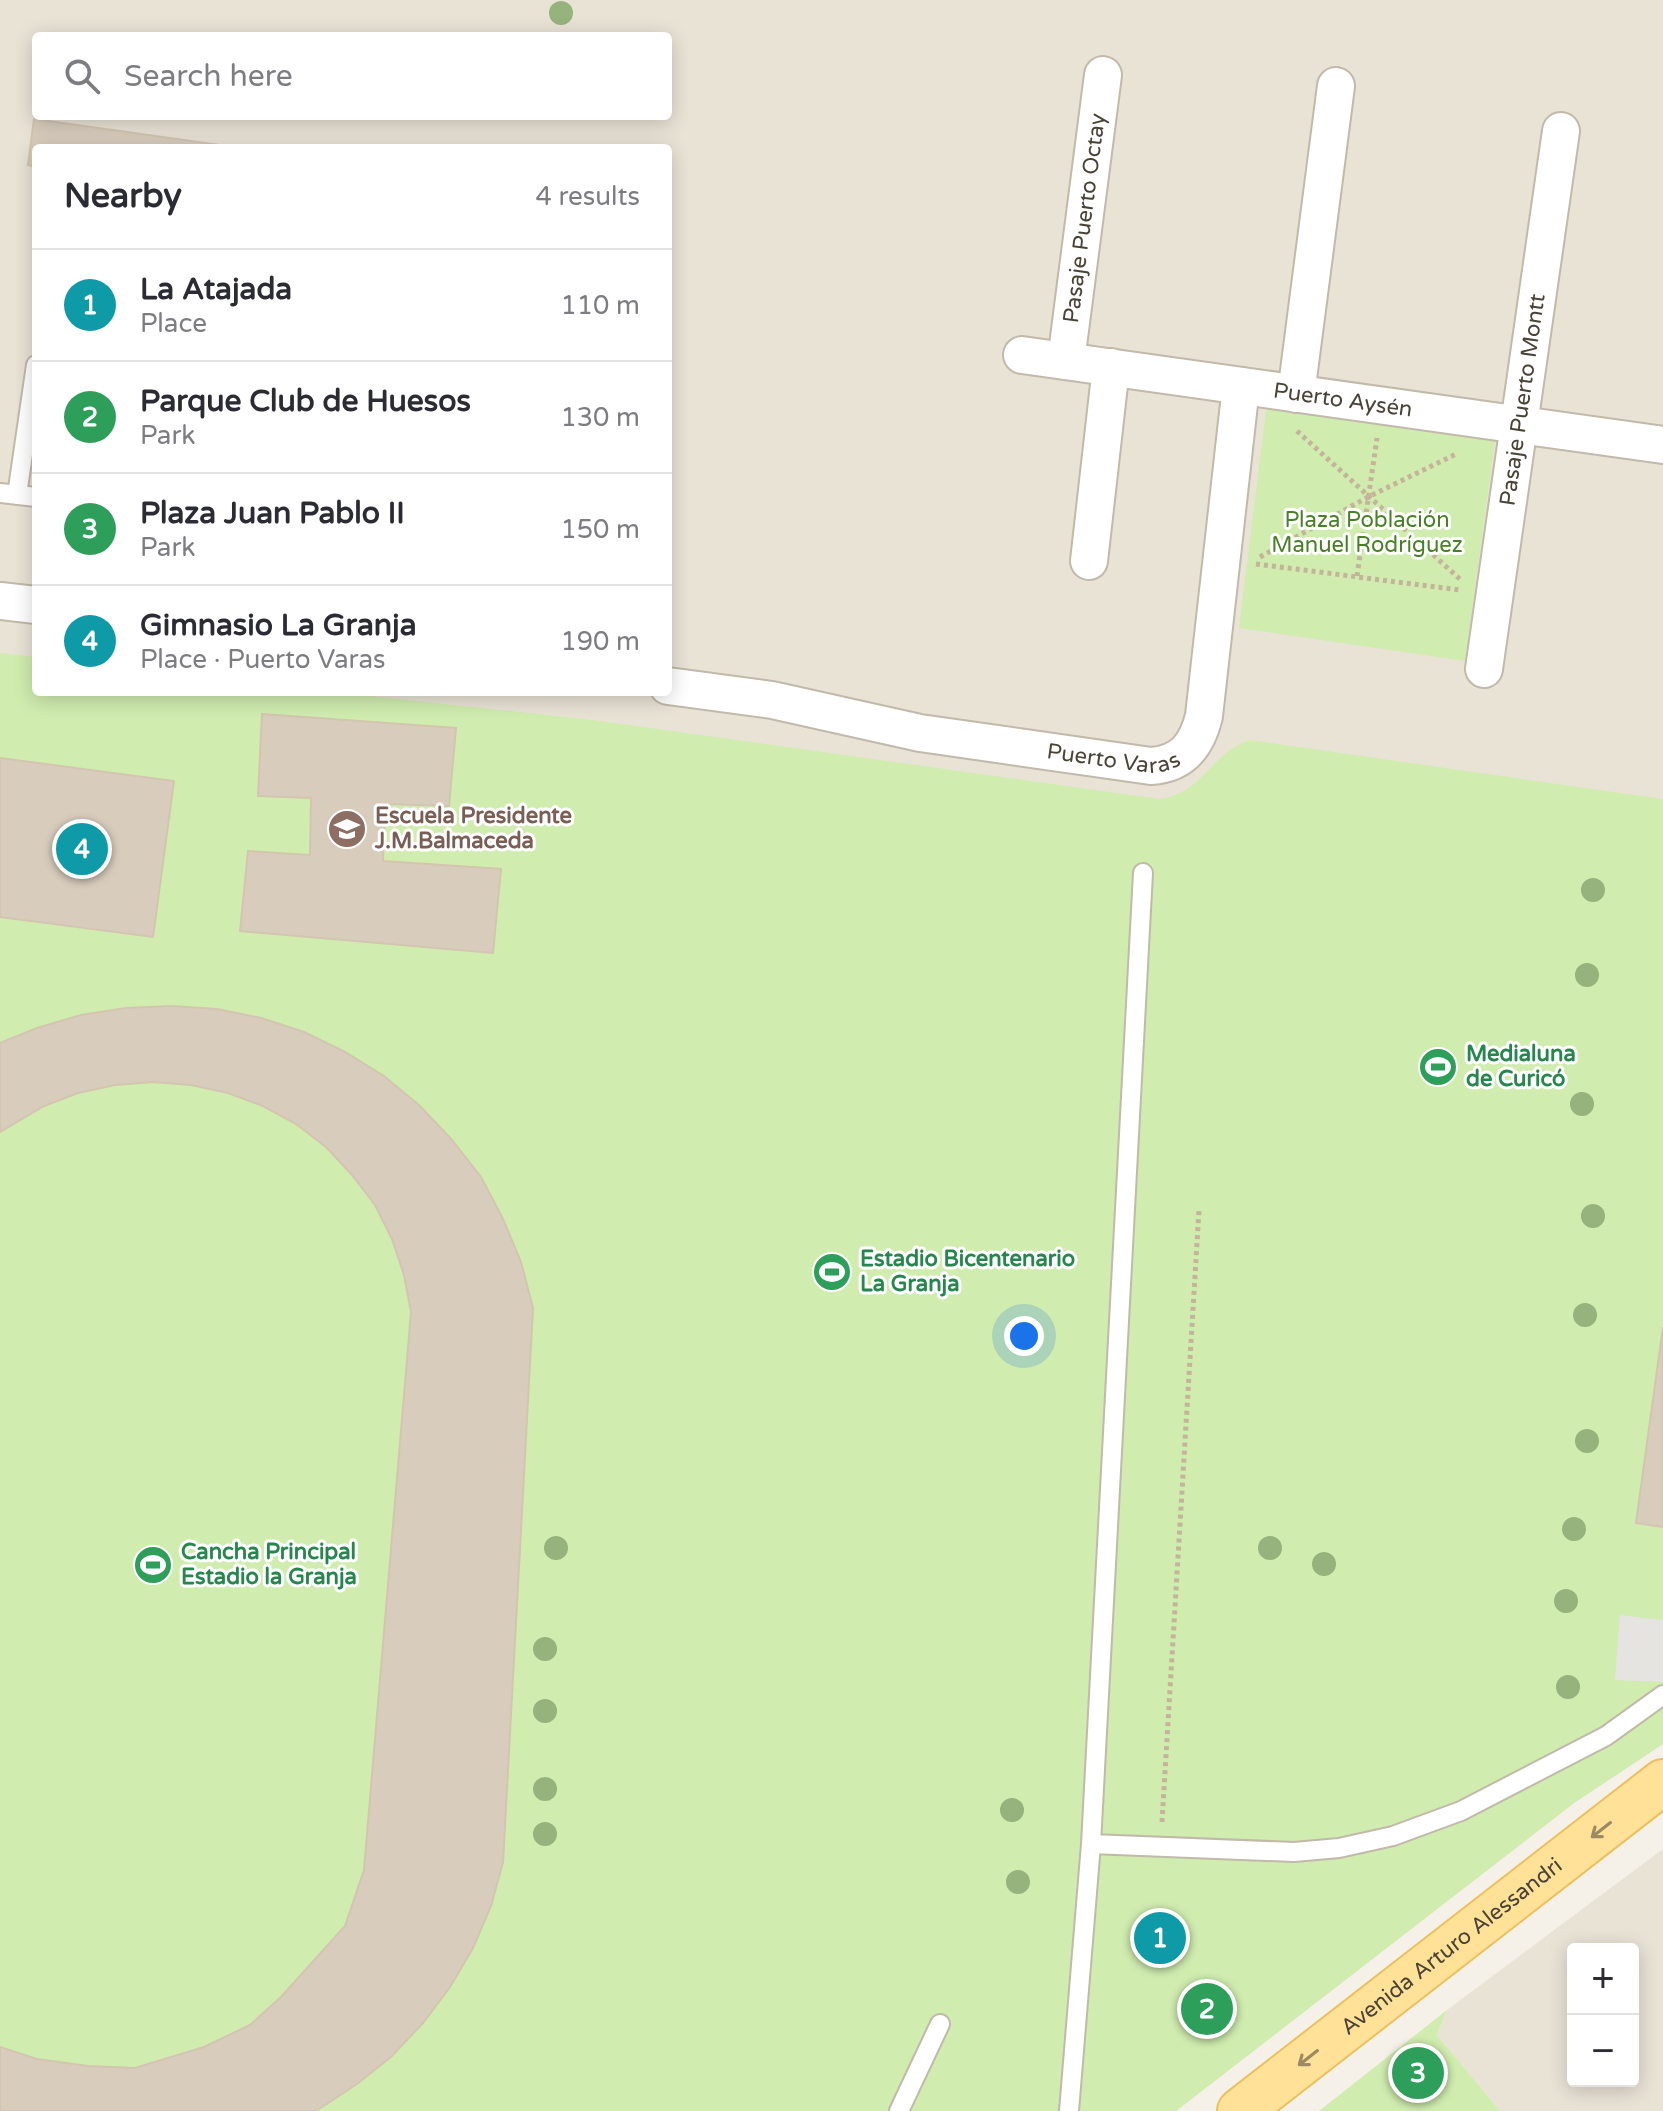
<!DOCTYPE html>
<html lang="en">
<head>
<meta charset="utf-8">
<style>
	body { margin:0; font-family:"Varela Round",sans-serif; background:#f7f7f7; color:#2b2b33 }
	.controls { position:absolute; right:24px; bottom:24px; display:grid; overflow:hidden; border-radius:8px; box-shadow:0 4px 20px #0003 }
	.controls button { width:72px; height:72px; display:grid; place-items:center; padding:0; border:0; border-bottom:2px solid #e1e1e2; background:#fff; color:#2b2b33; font:40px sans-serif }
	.you { position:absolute; left:1024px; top:1336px; width:28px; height:28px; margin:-20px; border:6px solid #fff; border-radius:50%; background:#1a73e8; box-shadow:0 0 0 12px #1a73e833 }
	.badge { display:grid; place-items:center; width:52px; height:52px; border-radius:50%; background:#ff3816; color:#fff; font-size:26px; font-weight:700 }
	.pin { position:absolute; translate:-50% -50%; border:4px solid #fff; box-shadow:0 2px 8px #0006 }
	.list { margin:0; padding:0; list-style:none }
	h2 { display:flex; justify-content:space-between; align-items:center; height:104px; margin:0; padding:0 32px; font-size:34px }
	h2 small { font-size:26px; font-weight:400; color:#7c7c81 }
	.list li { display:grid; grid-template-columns:52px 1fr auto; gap:24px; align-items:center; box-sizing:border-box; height:112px; padding:0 32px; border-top:2px solid #e1e1e2 }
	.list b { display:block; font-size:30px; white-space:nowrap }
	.list p { margin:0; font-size:26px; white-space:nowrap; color:#7c7c81 }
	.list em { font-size:26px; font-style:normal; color:#7c7c81 }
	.icon { flex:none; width:44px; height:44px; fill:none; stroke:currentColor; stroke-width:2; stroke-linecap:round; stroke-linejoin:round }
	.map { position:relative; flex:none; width:1663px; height:2111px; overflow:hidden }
	.search { position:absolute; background:#fff; box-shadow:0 4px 20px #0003; left:32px; top:32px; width:640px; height:88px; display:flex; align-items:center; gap:20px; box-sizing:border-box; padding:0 28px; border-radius:8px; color:#7c7c81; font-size:30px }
	.panel { position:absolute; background:#fff; box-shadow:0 4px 20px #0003; left:32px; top:144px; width:640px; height:552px; border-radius:8px }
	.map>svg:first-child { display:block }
	.residential { fill:#e9e3d6; fill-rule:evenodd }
	.green { fill:#d0ecaf }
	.parking { fill:#e6e4e0 }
	.building { fill:#d8cdbd; stroke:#d3c5b0; stroke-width:2 }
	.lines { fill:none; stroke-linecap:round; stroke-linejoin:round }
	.service-casing { stroke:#c1b9aa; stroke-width:22 }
	.minor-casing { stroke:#c1b9aa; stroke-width:40 }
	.primary-casing { stroke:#ebc160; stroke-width:48 }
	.path { stroke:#c4b59a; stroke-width:5; stroke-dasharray:4 4; stroke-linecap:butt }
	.service { stroke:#fff; stroke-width:18 }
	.minor { stroke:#fff; stroke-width:36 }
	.primary { stroke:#ffe198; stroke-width:44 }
	.tree { fill:#96b37d }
	.oneway { stroke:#9b8a62 }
	.labels { text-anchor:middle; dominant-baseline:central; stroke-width:6; stroke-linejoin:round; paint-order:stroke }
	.street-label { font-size:22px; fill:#494236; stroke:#fff }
	.park-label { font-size:22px; fill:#488025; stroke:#fff }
	.education-label { font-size:22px; font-weight:bold; fill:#785e54; stroke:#fff; text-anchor:start }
	.leisure-label { font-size:22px; font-weight:bold; fill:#27864d; stroke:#fff; text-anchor:start }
</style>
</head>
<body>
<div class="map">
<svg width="1663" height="2111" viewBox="0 0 1663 2111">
	<rect width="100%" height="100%" fill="#f5f1e8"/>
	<!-- residential -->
	<path class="residential" d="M0,0H1663V1744L1574,1803L1176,2111H0ZM36,36H668V116H36ZM36,148H668V692H36Z
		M1663,1849V2111H1500L1437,2035L1447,2010ZM1573,1949H1633V2081H1573Z"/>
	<!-- green -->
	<path class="green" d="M1267,403L1496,434L1465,661L1239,628Z
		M0,653L36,657V692H333L593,720L1160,799C1205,792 1210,753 1250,740L1663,799V1744L1574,1803L1176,2111H0Z
		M1447,2010L1437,2035L1500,2111H1319Z"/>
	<!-- parking -->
	<path class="parking" d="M1620,1615L1663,1620V1682L1615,1680Z"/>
	<!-- building -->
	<path class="building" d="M34,119L241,148H36V167L28,165Z
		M262,714L456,728L449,806L385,804L383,861L501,869L493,953L240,931L248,851L310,855L311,798L258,796Z
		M0,758L174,781L153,937L0,917Z
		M172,1006L217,1009L261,1018L304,1032L345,1052L384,1076L420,1106L452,1140L481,1177L503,1219L521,1262L533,1308L503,1862L491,1906L473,1948L450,1987L423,2023L392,2056L357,2084L319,2109L315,2111H0V2047L37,2059L88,2066L135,2068L204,2047L250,2025L281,1997L345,1926L364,1870L411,1312L404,1275L392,1239L375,1205L352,1175L326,1147L296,1124L263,1106L228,1093L191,1085L153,1082L115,1085L78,1093L44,1106L0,1132V1043L37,1028L81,1015L126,1008Z
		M1663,1327V1527L1636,1523Z"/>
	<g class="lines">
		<!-- service casing -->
		<g class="service-casing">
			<path id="service" d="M0,493L36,497
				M17,495L36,365
				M1091,1844L1294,1852L1339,1848L1393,1836L1461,1811L1606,1736L1663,1695
				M899,2111L940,2024
				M1069,2111L1091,1844L1143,873"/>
		</g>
		<!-- minor casing -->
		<g class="minor-casing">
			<g id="minor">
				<path id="s1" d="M1022,355L1663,445"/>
				<path id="s2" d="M1066,361L1103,75"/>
				<path d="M1296,394L1336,86"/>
				<path d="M1089,561L1111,367"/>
				<path d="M0,601L36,605"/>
				<path id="s3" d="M1484,669L1561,131"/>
				<path id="s4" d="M668,686L772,700L920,733L1151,766C1183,764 1197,745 1204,716L1241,386"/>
			</g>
		</g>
		<!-- primary casing -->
		<g class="primary-casing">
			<g id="primary">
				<path id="s5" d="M1240,2111L1663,1782"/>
			</g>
		</g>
		<!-- path -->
		<path class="path" d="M1297,431L1462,581
			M1260,557L1368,497L1456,454
			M1256,564L1460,590
			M1357,576L1377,438
			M1162,1822L1199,1210"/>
		<!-- service -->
		<use href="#service" class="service"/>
		<!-- minor -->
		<use href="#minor" class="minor"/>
		<!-- primary -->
		<use href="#primary" class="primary"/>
	</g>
	<!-- trees -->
	<g class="tree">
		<circle cx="561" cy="13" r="12"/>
		<circle cx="1593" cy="890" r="12"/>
		<circle cx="1587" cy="975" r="12"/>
		<circle cx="1582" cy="1104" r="12"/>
		<circle cx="1593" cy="1216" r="12"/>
		<circle cx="1585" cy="1315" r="12"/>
		<circle cx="1587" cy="1441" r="12"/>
		<circle cx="1574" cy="1529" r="12"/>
		<circle cx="556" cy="1548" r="12"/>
		<circle cx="1270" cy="1548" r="12"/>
		<circle cx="1324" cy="1564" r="12"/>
		<circle cx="1566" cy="1601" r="12"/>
		<circle cx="545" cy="1649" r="12"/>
		<circle cx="1568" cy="1687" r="12"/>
		<circle cx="545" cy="1711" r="12"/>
		<circle cx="545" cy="1789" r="12"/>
		<circle cx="1012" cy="1810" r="12"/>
		<circle cx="545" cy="1834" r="12"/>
		<circle cx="1018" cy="1882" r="12"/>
	</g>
	<!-- one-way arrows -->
	<defs><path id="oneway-shaft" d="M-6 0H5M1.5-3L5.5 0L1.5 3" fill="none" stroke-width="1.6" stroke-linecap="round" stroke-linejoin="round" transform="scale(2)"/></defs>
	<g class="oneway">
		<use href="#oneway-shaft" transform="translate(1601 1830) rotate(142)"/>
		<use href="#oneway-shaft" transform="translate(1308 2058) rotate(142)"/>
	</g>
	<!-- icons -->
	<defs>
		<g id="school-disc" transform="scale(2)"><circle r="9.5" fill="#8d6e63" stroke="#fff"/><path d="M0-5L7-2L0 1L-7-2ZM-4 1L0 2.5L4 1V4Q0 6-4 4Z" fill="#fff"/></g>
		<g id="stadium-disc" transform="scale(2)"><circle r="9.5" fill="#2e9e5b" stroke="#fff"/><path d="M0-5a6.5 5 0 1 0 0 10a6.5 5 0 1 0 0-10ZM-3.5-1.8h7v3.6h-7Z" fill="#fff"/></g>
	</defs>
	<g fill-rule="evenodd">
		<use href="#school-disc" x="347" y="829"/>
		<use href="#stadium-disc" x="1438" y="1067"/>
		<use href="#stadium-disc" x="832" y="1272"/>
		<use href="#stadium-disc" x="153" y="1565"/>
	</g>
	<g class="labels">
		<!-- street labels -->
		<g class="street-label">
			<text stroke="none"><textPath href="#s2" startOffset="144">Pasaje Puerto Octay</textPath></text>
			<text stroke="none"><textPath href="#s1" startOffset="324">Puerto Aysén</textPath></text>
			<text stroke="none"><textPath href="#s3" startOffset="272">Pasaje Puerto Montt</textPath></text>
			<text stroke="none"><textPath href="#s4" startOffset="452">Puerto Varas</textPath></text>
			<text stroke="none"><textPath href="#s5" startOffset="268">Avenida Arturo Alessandri</textPath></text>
		</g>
		<!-- park labels -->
		<g class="park-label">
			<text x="1367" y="520">Plaza Población<tspan x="1367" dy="25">Manuel Rodríguez</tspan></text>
		</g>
		<!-- education labels -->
		<g class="education-label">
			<text x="375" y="816">Escuela Presidente<tspan x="375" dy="25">J.M.Balmaceda</tspan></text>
		</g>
		<!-- leisure labels -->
		<g class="leisure-label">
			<text x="1466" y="1054">Medialuna<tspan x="1466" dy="25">de Curicó</tspan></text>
			<text x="860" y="1259">Estadio Bicentenario<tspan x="860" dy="25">La Granja</tspan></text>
			<text x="181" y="1552">Cancha Principal<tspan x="181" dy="25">Estadio la Granja</tspan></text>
		</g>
	</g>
</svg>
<div class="controls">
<button>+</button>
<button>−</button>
</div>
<div class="you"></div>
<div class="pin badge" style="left:1160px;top:1938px;background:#0f9aa8">1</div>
<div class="pin badge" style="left:1207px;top:2009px;background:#2e9e5b">2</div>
<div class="pin badge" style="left:1418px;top:2073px;background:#2e9e5b">3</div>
<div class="pin badge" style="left:82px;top:849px;background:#0f9aa8">4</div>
<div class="search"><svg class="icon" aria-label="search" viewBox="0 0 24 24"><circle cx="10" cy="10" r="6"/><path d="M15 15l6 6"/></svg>Search here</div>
<section class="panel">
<h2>Nearby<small>4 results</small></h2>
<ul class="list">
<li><span class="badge" style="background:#0f9aa8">1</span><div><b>La Atajada</b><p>Place</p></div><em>110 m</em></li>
<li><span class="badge" style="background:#2e9e5b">2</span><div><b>Parque Club de Huesos</b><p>Park</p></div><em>130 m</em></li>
<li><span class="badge" style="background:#2e9e5b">3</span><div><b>Plaza Juan Pablo II</b><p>Park</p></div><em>150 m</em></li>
<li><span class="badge" style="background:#0f9aa8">4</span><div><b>Gimnasio La Granja</b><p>Place · Puerto Varas</p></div><em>190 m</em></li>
</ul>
</section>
</div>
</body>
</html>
